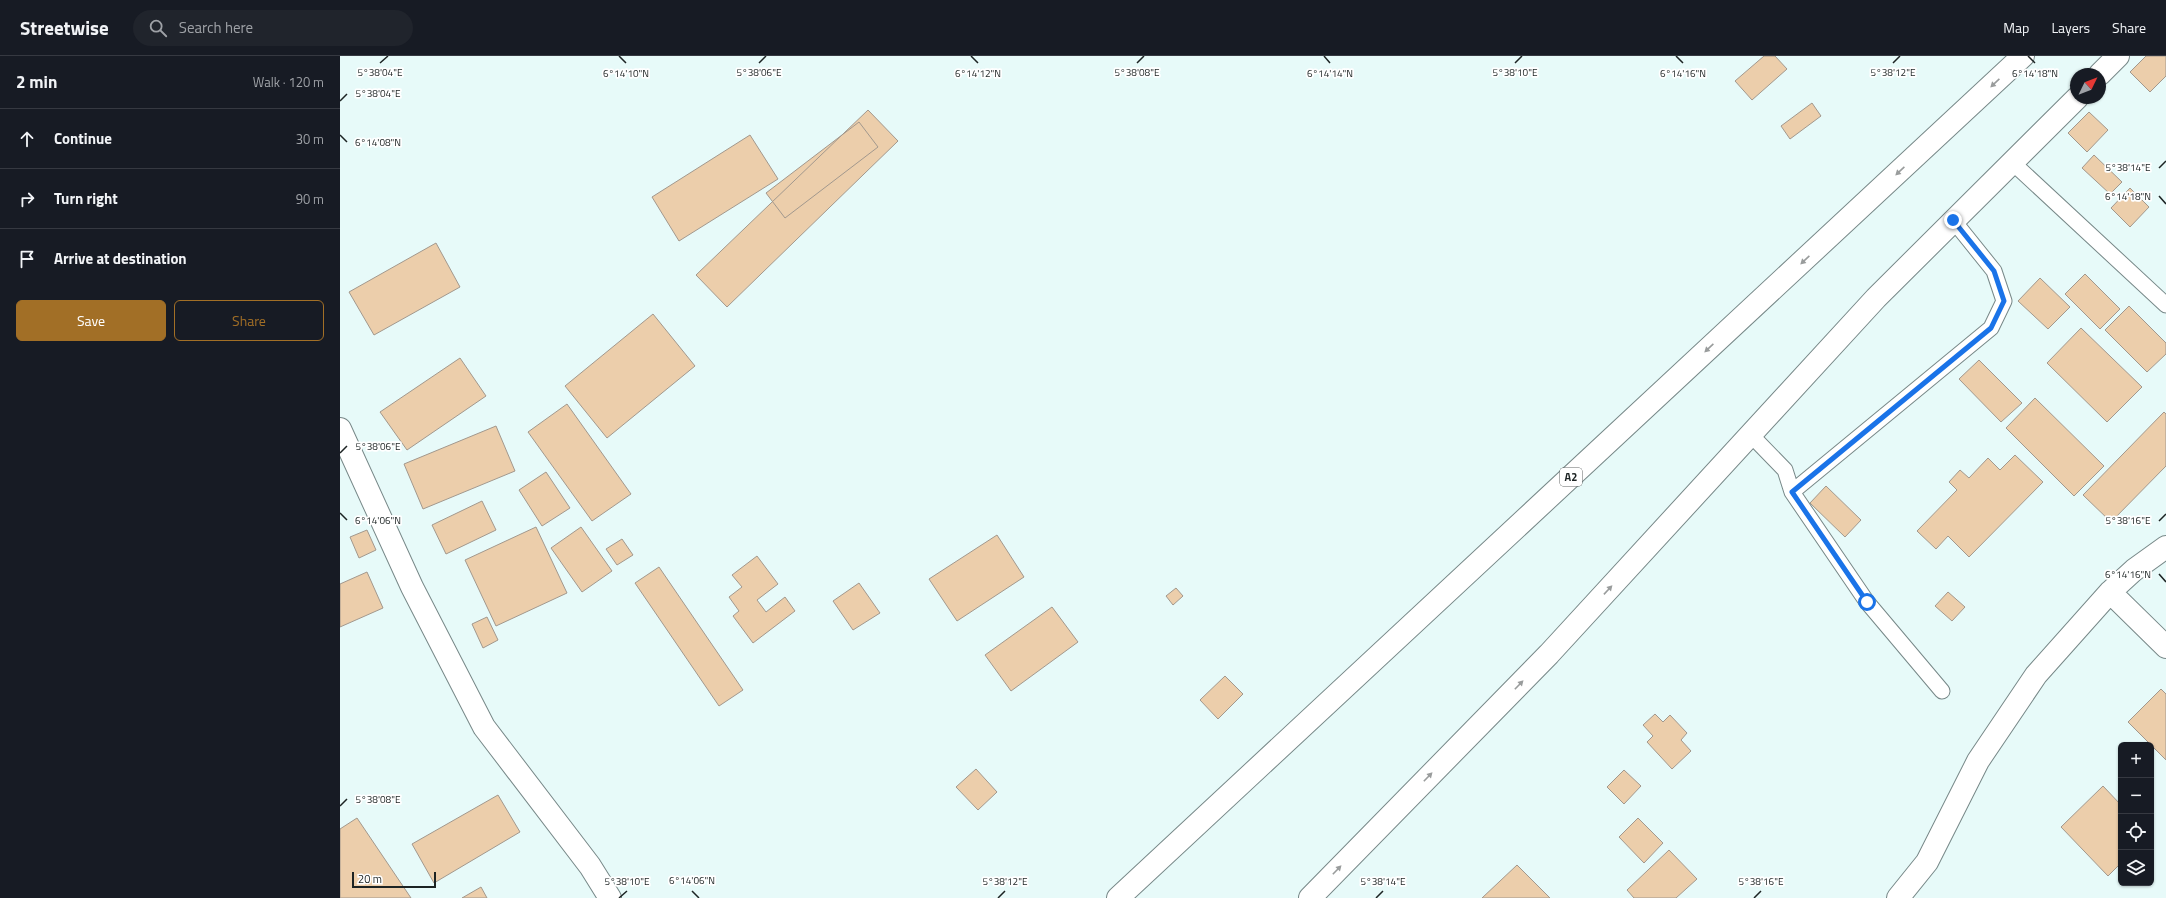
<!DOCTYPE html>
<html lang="en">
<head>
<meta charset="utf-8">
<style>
	body { margin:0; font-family:"Titillium Web",sans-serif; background:#20242c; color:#f1f3f6 }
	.controls { position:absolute; right:12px; bottom:12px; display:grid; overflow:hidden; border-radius:6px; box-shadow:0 1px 3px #0004 }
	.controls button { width:36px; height:36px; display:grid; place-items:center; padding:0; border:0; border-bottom:1px solid #363941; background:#171b24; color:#f1f3f6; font:20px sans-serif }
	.compass { position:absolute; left:1730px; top:12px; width:36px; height:36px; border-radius:50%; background:#171b24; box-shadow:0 1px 3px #0004; rotate:47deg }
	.scale { position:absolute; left:12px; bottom:10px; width:84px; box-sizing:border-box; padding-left:4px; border:2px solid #1c2323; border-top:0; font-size:11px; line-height:14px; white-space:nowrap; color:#1c2323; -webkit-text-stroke:3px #fff; paint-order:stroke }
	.stop { position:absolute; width:12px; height:12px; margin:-9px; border:3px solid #1a73e8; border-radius:50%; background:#fff }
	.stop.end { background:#1a73e8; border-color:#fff; box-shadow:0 1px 4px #0008 }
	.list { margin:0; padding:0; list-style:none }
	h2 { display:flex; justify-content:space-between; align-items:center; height:52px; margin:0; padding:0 16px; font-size:17px }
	h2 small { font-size:13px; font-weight:400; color:#9ea1a6 }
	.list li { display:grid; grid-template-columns:26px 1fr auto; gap:12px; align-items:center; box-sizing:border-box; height:60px; padding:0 16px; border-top:1px solid #363941 }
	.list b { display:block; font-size:15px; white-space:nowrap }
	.list em { font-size:13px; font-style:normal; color:#9ea1a6 }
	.actions { display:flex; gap:8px; padding:12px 16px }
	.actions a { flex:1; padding:9px 0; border:1px solid #a26f26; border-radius:6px; text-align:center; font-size:14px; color:#a26f26 }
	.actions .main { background:#a26f26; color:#fff }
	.icon { flex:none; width:22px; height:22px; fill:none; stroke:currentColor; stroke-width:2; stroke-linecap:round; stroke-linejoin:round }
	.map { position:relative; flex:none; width:1826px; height:842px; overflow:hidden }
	header { display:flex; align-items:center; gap:24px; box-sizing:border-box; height:56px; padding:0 20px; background:#171b24; border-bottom:1px solid #363941 }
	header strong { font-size:19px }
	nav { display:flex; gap:22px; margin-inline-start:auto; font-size:14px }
	.search { width:280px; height:36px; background:#20242c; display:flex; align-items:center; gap:10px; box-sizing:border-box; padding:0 14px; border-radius:22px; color:#9ea1a6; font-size:15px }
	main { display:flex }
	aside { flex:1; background:#171b24 }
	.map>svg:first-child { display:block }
	.building { fill:#ecceab; stroke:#a2988d }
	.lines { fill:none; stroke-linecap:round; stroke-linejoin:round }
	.lane-casing { stroke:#788; stroke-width:17 }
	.street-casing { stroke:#788; stroke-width:24 }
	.highway-casing { stroke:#788; stroke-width:24 }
	.lane { stroke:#fff; stroke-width:15 }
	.street { stroke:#fff; stroke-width:22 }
	.highway { stroke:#fff; stroke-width:22 }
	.oneway { fill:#999c9c }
	.route { stroke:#1a73e8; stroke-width:5 }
	.ticks { fill:none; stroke:#1c2323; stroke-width:1.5 }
	.labels { text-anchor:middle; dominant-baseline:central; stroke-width:3.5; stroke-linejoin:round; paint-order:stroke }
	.shield { fill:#fff; stroke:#606565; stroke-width:1 }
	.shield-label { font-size:11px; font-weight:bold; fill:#1c2323 }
	.ticks-label { font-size:10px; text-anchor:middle; fill:#1c2323; stroke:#fff; stroke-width:3.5; stroke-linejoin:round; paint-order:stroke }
</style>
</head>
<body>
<header>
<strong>Streetwise</strong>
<div class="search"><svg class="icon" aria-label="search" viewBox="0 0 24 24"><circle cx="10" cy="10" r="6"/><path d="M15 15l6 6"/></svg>Search here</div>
<nav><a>Map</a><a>Layers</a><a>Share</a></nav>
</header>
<main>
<aside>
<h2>2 min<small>Walk · 120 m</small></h2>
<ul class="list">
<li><svg class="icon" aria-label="ahead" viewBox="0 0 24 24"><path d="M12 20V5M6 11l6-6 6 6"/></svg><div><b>Continue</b></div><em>30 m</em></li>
<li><svg class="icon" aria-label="right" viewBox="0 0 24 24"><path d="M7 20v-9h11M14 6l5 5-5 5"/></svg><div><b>Turn right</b></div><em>90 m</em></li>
<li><svg class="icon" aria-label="arrive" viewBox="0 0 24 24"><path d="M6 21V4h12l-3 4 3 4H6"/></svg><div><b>Arrive at destination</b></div></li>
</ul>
<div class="actions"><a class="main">Save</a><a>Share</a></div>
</aside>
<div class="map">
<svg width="1826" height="842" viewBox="0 0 1826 842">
	<rect width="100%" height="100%" fill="#e7faf9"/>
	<!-- building -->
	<path class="building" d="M1424,0H1435L1447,13L1412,44L1395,25Z
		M1806,0H1826V20L1810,36L1790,16Z
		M1472,47L1481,60L1450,83L1441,70Z
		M528,54L558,85L387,251L356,219Z
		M1749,56L1768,74L1747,96L1728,77Z
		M519,66L538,91L445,162L426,137Z
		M410,79L438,123L339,185L312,141Z
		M1754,99L1782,126L1770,138L1742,112Z
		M1790,132L1809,151L1790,171L1771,152Z
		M96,187L120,231L34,279L9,236Z
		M1745,218L1780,253L1760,273L1725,238Z
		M1700,222L1730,251L1708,273L1678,245Z
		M1789,250L1826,287V298L1807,316L1765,274Z
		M313,258L355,310L267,382L225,330Z
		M1741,272L1802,331L1767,366L1707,307Z
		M120,302L146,340L67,394L40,356Z
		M1639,304L1682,347L1661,366L1619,323Z
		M1695,342L1764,410L1734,440L1666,372Z
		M227,348L291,438L252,465L188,376Z
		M1824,356L1826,358V410L1771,466L1743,439Z
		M156,370L175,415L83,453L64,408Z
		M1675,399L1703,426L1629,501L1608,480L1596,493L1577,475L1617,434L1609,426L1620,414L1629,422L1648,402L1660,414Z
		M206,416L230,452L202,470L179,434Z
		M1486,430L1521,464L1505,481L1470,447Z
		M142,445L156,474L106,498L92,469Z
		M196,471L227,537L156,570L125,504Z
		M241,471L272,515L242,536L211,492Z
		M27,474L36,494L19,502L10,481Z
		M657,479L684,521L617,565L589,523Z
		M282,483L293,499L277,509L266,493Z
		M417,500L438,528L417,544L426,556L445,541L455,555L413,587L393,560L399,555L389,541L402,531L392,519Z
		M319,511L403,634L379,650L295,527Z
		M27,516L43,552L0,571V528Z
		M519,527L540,557L513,574L493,545Z
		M836,532L843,540L833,549L826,540Z
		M1608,536L1625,551L1612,565L1595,550Z
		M712,551L738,586L671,635L645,599Z
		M147,561L158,584L143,592L132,568Z
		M885,620L903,638L878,663L860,644Z
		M1821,633L1826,638V704L1788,666Z
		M1315,658L1323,666L1330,659L1347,677L1341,684L1351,695L1332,713L1307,686L1313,680L1303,669Z
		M636,713L657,736L638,754L616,731Z
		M1284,714L1301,730L1284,748L1267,731Z
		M1763,730L1781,749V807L1768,820L1721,771Z
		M158,739L180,776L94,827L72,788Z
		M17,762L71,842H0V773Z
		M1298,762L1323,787L1304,807L1279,781Z
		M1329,794L1357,823L1336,842H1294L1287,834Z
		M1177,809L1210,842H1142Z
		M141,831L147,842H122Z"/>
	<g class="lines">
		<!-- lane casing -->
		<g class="lane-casing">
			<path id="lane" d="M1673,107L1826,249
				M1411,379L1445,414L1452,436L1527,546L1602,635
				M1452,436L1651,272L1664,245L1654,215L1613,164"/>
		</g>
		<!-- street casing -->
		<g class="street-casing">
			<path id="street" d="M0,373L72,531L144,671L250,810L270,842
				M1770,536L1826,591
				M1558,842L1587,806L1638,705L1696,619L1770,536L1794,514L1826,491"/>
		</g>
		<!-- highway casing -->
		<g class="highway-casing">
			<path id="highway" d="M1760,18L1778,0
				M778,842L1683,0
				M970,842L1209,598L1536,242L1737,42"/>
		</g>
		<!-- lane -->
		<use href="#lane" class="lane"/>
		<!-- street -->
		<use href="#street" class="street"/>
		<!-- highway -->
		<use href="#highway" class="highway"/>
	</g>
	<!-- one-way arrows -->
	<defs><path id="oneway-solid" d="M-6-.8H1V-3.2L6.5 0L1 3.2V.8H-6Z"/></defs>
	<g class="oneway">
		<use href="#oneway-solid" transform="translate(1655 27) rotate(137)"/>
		<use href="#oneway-solid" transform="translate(1560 115) rotate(137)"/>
		<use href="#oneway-solid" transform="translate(1465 204) rotate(137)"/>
		<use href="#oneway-solid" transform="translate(1369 292) rotate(137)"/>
		<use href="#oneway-solid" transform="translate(1268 534) rotate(-47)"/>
		<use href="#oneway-solid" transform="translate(1179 629) rotate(-46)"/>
		<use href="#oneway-solid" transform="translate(1088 721) rotate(-46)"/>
		<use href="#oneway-solid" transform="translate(997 814) rotate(-46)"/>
	</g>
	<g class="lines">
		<!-- route -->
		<path class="route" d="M1527,546L1452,436L1651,272L1664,245L1654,215L1613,164"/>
	</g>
	<!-- ticks -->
	<path class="ticks" d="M279,0L286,7M631,0L638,7M984,0L990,7M1336,0L1343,7M1688,0L1695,7M40,7L48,0M419,7L426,0M797,7L804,0M1175,7L1182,0M1553,7L1560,0M0,45L7,38M0,79L7,86M1819,112L1826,105M1819,140L1826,148M0,397L7,390M0,457L7,464M1819,465L1826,458M1819,518L1826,526M0,750L7,743M352,835L359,842M279,842L287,835M658,842L665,835M1036,842L1043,835M1414,842L1421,835"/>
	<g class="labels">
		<!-- shield labels -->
		<rect class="shield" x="1220" y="412" width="22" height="18" rx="3"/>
		<g class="shield-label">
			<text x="1231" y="421">A2</text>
		</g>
	</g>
	<g class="ticks-label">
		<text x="40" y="20">5°38'04"E</text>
		<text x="419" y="20">5°38'06"E</text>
		<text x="797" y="20">5°38'08"E</text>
		<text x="1175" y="20">5°38'10"E</text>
		<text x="1553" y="20">5°38'12"E</text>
		<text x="638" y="21">6°14'12"N</text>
		<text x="1343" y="21">6°14'16"N</text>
		<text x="286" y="21">6°14'10"N</text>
		<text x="990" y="21">6°14'14"N</text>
		<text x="1695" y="21">6°14'18"N</text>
		<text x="38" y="41">5°38'04"E</text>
		<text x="38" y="90">6°14'08"N</text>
		<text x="1788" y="115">5°38'14"E</text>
		<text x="1788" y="144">6°14'18"N</text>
		<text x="38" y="394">5°38'06"E</text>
		<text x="38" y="468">6°14'06"N</text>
		<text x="1788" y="468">5°38'16"E</text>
		<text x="1788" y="522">6°14'16"N</text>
		<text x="38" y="747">5°38'08"E</text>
		<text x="352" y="828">6°14'06"N</text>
		<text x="287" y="829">5°38'10"E</text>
		<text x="665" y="829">5°38'12"E</text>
		<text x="1043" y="829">5°38'14"E</text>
		<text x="1421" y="829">5°38'16"E</text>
	</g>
</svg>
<div class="controls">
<button>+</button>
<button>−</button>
<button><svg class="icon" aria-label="locate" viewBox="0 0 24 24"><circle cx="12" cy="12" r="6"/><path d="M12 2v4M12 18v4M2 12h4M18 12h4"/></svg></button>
<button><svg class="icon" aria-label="layers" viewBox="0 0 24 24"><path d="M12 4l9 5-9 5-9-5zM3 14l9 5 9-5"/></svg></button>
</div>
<svg class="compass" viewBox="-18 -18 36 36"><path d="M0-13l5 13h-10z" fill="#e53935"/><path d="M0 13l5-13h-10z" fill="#9ea1a6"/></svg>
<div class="scale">20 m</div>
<div class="stop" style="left:1527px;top:546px"></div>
<div class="stop end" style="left:1613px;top:164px"></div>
</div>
</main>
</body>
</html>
